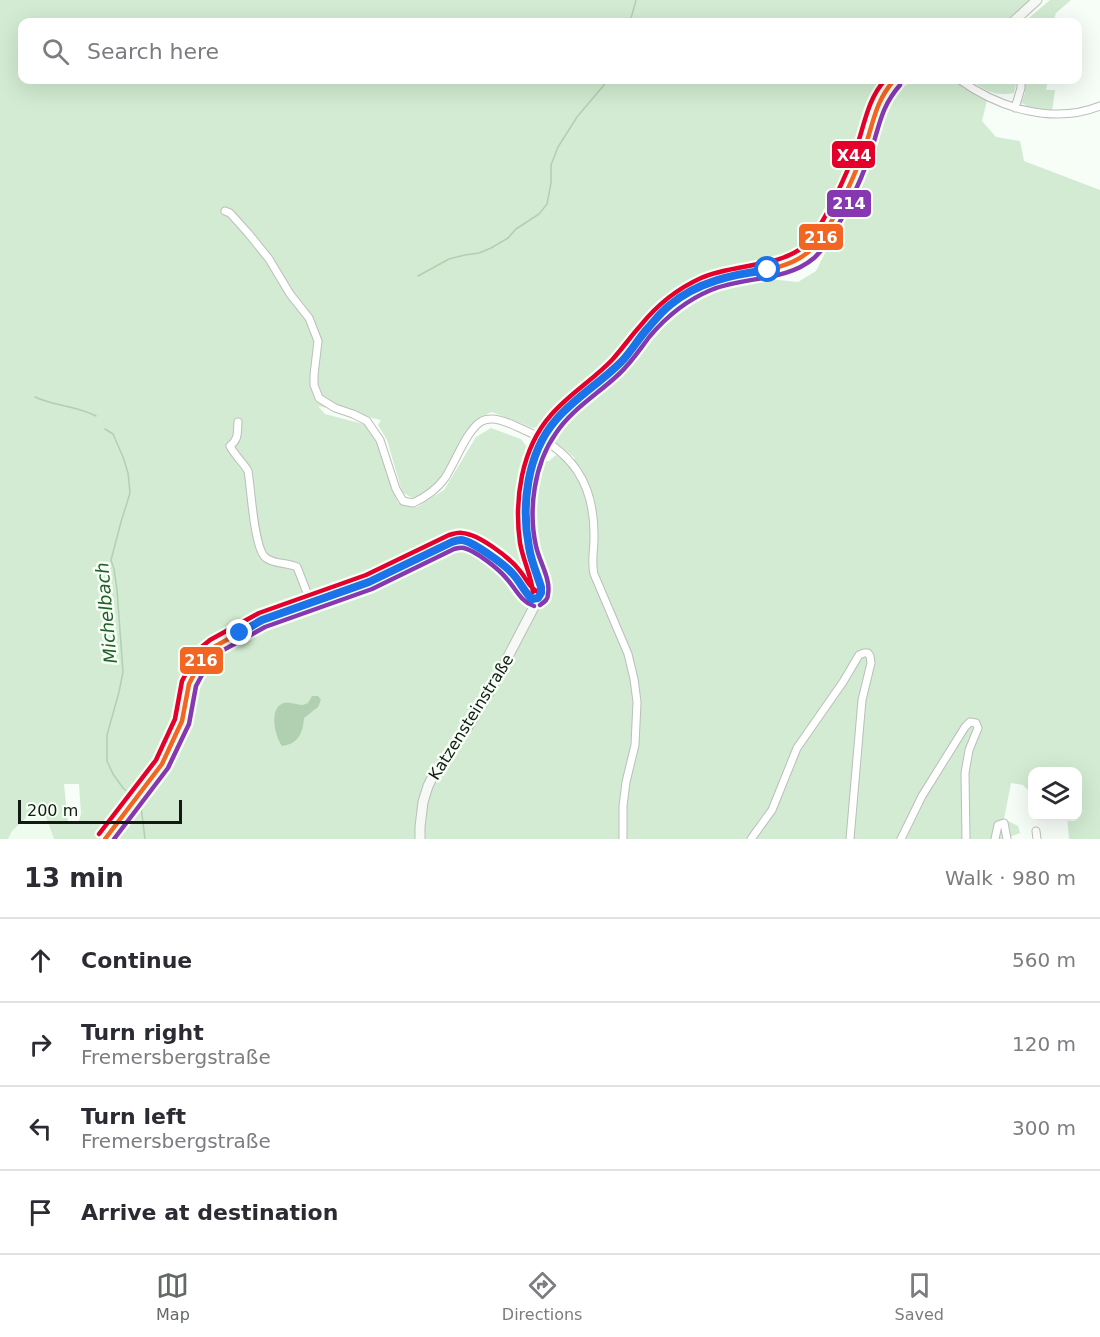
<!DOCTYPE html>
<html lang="en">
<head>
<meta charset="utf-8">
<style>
	body { margin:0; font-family:"DejaVu Sans",sans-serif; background:#f2f2f3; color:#2b2b33 }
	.controls { position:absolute; right:18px; bottom:18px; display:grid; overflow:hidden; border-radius:12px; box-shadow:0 6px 24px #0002 }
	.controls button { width:54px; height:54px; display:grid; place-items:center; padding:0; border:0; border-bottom:2px solid #e1e1e2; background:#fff; color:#2b2b33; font:30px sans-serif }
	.scale { position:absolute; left:18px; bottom:15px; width:164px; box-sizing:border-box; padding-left:6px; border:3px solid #141914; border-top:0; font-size:16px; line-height:21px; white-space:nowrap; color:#141914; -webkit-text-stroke:4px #f5fff5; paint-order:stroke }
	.stop { position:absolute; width:18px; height:18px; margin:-14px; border:4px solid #1a73e8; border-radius:50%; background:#fff }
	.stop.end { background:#1a73e8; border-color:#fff; box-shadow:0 2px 6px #0008 }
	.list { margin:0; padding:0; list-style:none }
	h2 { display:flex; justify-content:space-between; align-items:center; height:78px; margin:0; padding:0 24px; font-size:26px }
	h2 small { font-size:20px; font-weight:400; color:#7c7c81 }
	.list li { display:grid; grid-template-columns:39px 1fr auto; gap:18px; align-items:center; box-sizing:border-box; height:84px; padding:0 24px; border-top:2px solid #e1e1e2 }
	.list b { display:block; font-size:22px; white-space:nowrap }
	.list p { margin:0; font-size:20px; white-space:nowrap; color:#7c7c81 }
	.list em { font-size:20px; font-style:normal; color:#7c7c81 }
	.icon { flex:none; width:33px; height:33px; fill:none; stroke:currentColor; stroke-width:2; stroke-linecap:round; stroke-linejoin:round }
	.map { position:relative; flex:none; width:1100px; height:839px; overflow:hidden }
	.search { position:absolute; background:#fff; box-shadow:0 6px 24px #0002; left:18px; right:18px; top:18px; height:66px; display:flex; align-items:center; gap:15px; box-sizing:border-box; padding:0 21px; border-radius:12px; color:#7c7c81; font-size:22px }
	.sheet { height:414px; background:#fff }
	nav { display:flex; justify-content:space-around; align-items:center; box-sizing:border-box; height:84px; border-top:2px solid #e1e1e2; background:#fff; font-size:16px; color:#7c7c81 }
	nav a { display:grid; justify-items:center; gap:3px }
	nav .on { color:#636963 }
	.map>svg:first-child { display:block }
	.built { fill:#eefcee }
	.green { fill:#d2ebd2; fill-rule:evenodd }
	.water { fill:#b1d0b2 }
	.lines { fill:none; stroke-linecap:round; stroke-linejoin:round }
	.stream { stroke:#b1d0b2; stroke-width:1.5 }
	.street-casing { stroke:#babfba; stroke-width:9 }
	.secondary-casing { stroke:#babfba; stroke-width:11 }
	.street { stroke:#fefffe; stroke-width:7 }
	.secondary { stroke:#f6f9f6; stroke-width:9 }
	.bus-1-casing { stroke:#f5fff5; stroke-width:9 }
	.bus-2-casing { stroke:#f5fff5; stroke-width:9 }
	.bus-3-casing { stroke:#f5fff5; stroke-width:9 }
	.bus-1 { stroke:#f26522; stroke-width:4.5 }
	.bus-2 { stroke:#8638b0; stroke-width:4.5 }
	.bus-3 { stroke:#e4002b; stroke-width:4.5 }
	.route { stroke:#1a73e8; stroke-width:8 }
	.labels { text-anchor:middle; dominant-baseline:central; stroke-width:5; stroke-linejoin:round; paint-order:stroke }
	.street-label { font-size:16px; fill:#141914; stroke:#f5fff5 }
	.water-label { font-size:18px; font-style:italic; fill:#235e29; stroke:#f5fff5 }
	.line-badge { stroke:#f5fff5; stroke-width:2 }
	.badge-label { font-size:16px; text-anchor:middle; font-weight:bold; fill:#fff }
</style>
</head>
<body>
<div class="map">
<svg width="1100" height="839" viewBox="0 0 1100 839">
	<rect width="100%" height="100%" fill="#f7fdf7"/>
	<!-- built -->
	<path class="built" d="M31,812L46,817L54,839H8L12,831Z"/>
	<!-- green -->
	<path class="green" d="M0,0H1033L1008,22H22V80H885L869,113L854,162L820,229L798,249L765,262L709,275L669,293L646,317L611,364L556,411L542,426L533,428L492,412L476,419L439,480L426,494L414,499L402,492L387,440L378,425L381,420L318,406L325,414L367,425L377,444L398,503L417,507L444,490L476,437L491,428L521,439L530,451L520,500L529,574L521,577L505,559L472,535H452L388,568L322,593V602L454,545C473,544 497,562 510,576C518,585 524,598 531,608C543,607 545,601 551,591L533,539L531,507L543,461H549L556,455L570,464L575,458L550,438L552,434L615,378L675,313L715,289L760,278L798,282L816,271L862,179L891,93L916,80H955L987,100L982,121L996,137L1020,141L1024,161L1100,190V839H1069L1067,817L1078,816V772H1032V794L1023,785L1011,783L1004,819L1018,826L1020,833L1012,836L1010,839H109L107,829L100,839H54L46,817L32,812L12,831L8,839H0ZM64,784H79L81,814L78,824L68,822Z
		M1050,0H1071L1056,13L1053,22H1024Z
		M970,80H1017L1014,93C994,97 985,90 970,80Z
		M1024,80H1048L1046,90H1055L1052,111L1025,108L1026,105L1021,103L1025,93Z"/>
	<!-- water -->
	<path class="water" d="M312,696H318L321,700L318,707L304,718C303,733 298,744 282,746C275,737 268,707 284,703C289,701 297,705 303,705L308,703Z"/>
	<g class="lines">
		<!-- stream -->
		<path class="stream" d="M630,22L636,0
			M418,276L449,259L465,255L479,253L491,248L508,238L516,229L539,214L547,204L551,183V165L558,147L577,117L604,85L607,80
			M35,397C54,406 77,406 96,416
			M105,429L113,434L123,457L128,473L130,493L121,522L111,560L114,569L117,590L123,672L119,692L107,735V761L113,774L123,788L130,794
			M141,806L145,839"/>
		<!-- street casing -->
		<g class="street-casing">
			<path id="street" d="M960,80C999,108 1053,125 1100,106
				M1015,108L1021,88V80
				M225,211L230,213L248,233L269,259L290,294L309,318L318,341L314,375V385L319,398L335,408L353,414L367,421L380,440L396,489L403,501L413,503C426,497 437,489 445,478C455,463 467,429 482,421C494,415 511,424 522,429C572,450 595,483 594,538C594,551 591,562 594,574L628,654L634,679L637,702L635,745L626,782L623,806V839
				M238,422C237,433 239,439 230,446C235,456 243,462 248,471C251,488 254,550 266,558C276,565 287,562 297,567L311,603
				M1036,831L1037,839
				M751,839L772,810L797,748L843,682L859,655L864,653H868L870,656L871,663L862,700L850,839
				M901,839L922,796L965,727L970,722L976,723L978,728L969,750L965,773L966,839
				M995,839L998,825L1004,823L1007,839"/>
		</g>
		<!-- secondary casing -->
		<g class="secondary-casing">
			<path id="secondary" d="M1013,22L1037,0
				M105,839L162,764L182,721L189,684L204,655L214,647L262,620L369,582L452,542C453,542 460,540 461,540C472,540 507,566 514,575C521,583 525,597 536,599
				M420,839V827L423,802L428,786L434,774L469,725L490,691L535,605C536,599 539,599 541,593L529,548L525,519L528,484L533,462L542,440L548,430L554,421L567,409L598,384L623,359L646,329L670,305L682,296L702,285L728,276L768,270L782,266L797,260L815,247L825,233L847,189L863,150L879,99L894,80"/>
		</g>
		<!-- street -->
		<use href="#street" class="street"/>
		<!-- secondary -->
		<use href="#secondary" class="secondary"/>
		<!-- bus-1 casing -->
		<g class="bus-1-casing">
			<path id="bus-1" d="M536,599C545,592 539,579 536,570C533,563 531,556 529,548C520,510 526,462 548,430C565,405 594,389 615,368C627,356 636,342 647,329C664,309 684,293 708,283C739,269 780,275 807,253C829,236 854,177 864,150C874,122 874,104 894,80
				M105,839L162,764L182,721L189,684L204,655L214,647L262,620L369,582L452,542C453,542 460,540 461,540C474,540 505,565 514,575C521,583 524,595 536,599"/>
		</g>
		<!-- bus-2 casing -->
		<g class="bus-2-casing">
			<path id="bus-2" d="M540,605C544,602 548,600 548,594C551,579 539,561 536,546C528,510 534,464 556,433C572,409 598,394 619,374C631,363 640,349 650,336C667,316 687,300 711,290C744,276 786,282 814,258C836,238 862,179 871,151C880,124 881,107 900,85
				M114,839L168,768L189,724L196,686L210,660L218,653L265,627L372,589L454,549C458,548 460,547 464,548C476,551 499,569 507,579C516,589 520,601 534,606"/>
		</g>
		<!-- bus-3 casing -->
		<g class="bus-3-casing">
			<path id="bus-3" d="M532,593L533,592C531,575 523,560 520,543C514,500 521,449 551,415C569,394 593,380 612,360C622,349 631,336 641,325C657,305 677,289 701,278C732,264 781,267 804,246C823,229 848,171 857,146C865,122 868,99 885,80
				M99,834L156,760L175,719L182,681L199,649L210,640L259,613L366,575L449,535C453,534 458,532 462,533C479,534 510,558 520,571C526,578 529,588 538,592"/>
		</g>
		<!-- bus-1 -->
		<use href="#bus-1" class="bus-1"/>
		<!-- bus-2 -->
		<use href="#bus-2" class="bus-2"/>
		<!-- bus-3 -->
		<use href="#bus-3" class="bus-3"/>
	</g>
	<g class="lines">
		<!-- route -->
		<path class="route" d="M240,633L262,620L369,582L452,542C455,541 458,540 461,540C471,540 505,565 512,573C520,581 524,592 532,599L538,598L541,593V587C537,574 531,561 529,547C521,506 527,454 555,421C574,398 602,382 623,360C632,350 639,338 648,328C655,320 662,311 670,305C697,282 734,274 768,270"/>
	</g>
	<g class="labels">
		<!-- street labels -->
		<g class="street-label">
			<text transform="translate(471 717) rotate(-58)">Katzensteinstraße</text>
		</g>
		<!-- water labels -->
		<g class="water-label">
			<text transform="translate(106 613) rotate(-95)">Michelbach</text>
		</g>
	</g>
	<g class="line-badge">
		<rect x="831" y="140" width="45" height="29" rx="6" fill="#e4002b"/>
		<rect x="826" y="189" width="46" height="29" rx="6" fill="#8638b0"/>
		<rect x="798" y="223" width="46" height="28" rx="6" fill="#f26522"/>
		<rect x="179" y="646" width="45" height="29" rx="6" fill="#f26522"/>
	</g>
	<g class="badge-label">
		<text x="854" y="161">X44</text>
		<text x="849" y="209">214</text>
		<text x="821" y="243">216</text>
		<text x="201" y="666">216</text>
	</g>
</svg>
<div class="controls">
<button><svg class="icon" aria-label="layers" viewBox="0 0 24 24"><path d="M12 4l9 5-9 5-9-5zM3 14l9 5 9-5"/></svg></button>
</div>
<div class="scale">200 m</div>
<div class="stop" style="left:768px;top:270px"></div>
<div class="stop end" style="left:240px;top:633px"></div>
<div class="search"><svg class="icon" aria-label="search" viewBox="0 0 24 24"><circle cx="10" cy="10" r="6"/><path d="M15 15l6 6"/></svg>Search here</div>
</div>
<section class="sheet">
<h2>13 min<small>Walk · 980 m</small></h2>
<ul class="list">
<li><svg class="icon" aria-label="ahead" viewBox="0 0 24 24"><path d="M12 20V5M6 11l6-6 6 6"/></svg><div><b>Continue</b></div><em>560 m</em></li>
<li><svg class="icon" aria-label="right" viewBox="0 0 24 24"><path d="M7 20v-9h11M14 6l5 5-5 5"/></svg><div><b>Turn right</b><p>Fremersbergstraße</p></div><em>120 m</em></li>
<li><svg class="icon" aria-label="left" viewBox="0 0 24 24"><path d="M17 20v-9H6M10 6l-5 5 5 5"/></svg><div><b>Turn left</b><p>Fremersbergstraße</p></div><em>300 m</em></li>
<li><svg class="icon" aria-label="arrive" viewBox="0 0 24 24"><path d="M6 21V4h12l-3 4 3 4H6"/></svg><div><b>Arrive at destination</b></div></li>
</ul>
</section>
<nav>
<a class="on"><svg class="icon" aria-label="map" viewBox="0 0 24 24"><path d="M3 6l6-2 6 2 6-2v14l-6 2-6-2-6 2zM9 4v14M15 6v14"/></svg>Map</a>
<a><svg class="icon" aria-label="directions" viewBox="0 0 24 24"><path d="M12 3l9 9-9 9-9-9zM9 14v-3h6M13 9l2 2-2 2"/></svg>Directions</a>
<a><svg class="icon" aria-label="saved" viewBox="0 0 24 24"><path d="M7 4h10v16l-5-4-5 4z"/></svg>Saved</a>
</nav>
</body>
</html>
